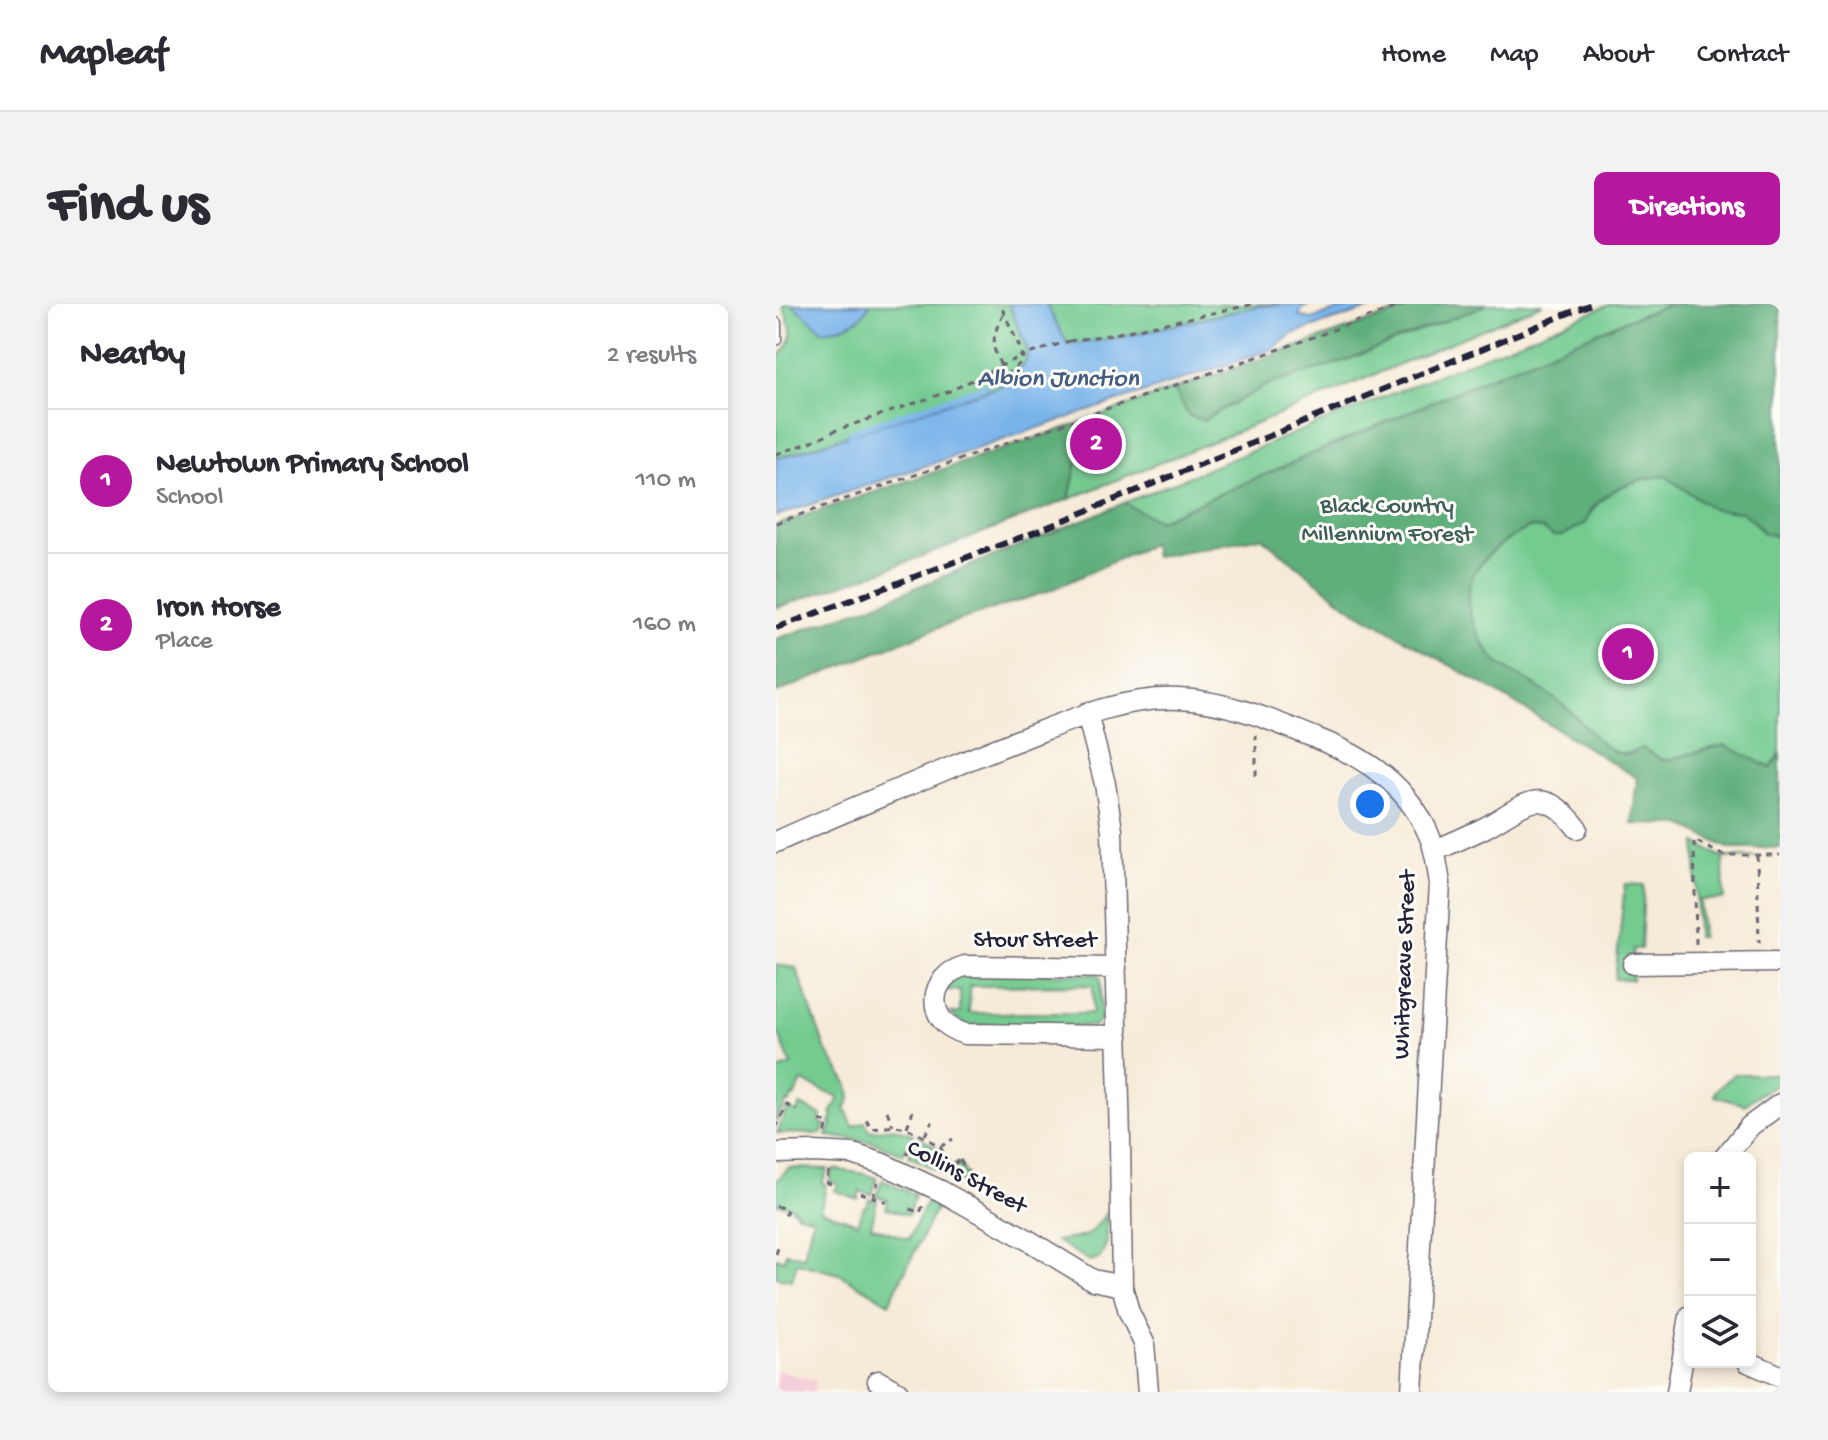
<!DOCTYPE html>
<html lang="en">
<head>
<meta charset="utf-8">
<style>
	body { margin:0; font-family:"Gochi Hand",sans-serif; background:#f2f2f3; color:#2b2b33 }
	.controls { position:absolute; right:24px; bottom:24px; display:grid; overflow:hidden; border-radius:12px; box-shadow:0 4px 12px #0003 }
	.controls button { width:72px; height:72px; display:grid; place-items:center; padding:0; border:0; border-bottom:2px solid #e1e1e2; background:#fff; color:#2b2b33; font:40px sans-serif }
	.you { position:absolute; left:594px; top:500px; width:28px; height:28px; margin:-20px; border:6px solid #fff; border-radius:50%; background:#1a73e8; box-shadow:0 0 0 12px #1a73e833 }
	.badge { display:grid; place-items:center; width:52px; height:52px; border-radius:50%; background:#b5179e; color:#fff; font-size:26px; font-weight:700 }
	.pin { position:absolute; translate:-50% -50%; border:4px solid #fff; box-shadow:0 2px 8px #0006 }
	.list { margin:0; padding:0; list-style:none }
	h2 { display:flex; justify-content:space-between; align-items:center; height:104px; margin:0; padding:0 32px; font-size:34px }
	h2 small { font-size:26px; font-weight:400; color:#7c7c81 }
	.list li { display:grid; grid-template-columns:52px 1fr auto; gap:24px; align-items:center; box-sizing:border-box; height:144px; padding:0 32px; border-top:2px solid #e1e1e2 }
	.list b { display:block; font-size:30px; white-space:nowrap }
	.list p { margin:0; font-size:26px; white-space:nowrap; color:#7c7c81 }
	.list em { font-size:26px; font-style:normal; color:#7c7c81 }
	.icon { flex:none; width:44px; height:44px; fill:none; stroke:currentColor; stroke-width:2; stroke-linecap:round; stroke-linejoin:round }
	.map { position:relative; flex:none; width:1004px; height:1088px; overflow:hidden; border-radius:12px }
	header { display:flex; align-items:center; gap:48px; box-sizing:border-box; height:112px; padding:0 40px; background:#fff; border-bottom:2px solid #e1e1e2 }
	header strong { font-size:38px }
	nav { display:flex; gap:44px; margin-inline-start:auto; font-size:28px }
	.intro { display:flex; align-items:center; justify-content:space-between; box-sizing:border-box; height:192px; padding:0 48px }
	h1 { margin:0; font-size:56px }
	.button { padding:20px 36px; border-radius:12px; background:#b5179e; color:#fff; font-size:28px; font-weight:700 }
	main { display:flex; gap:48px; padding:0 48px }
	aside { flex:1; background:#fff; border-radius:12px; box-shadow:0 4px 12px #0003 }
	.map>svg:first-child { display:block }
	.built { fill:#f5cfd9 }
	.green { fill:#73cb90; stroke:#4a7666; stroke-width:2; fill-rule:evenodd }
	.forest { fill:#5eaf7a; stroke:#40685a; stroke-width:2 }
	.water { fill:#78b4ea; stroke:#4d6b92; stroke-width:2 }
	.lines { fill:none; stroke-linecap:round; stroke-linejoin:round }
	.stream { stroke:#78b4ea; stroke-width:6 }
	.service-casing { stroke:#6c6872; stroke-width:13 }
	.minor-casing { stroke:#6c6872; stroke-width:23 }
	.path { stroke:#6c6872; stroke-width:3; stroke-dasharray:6 6; stroke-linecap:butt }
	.service { stroke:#fff; stroke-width:10 }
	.minor { stroke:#fff; stroke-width:20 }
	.rail { stroke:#22223b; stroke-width:6; stroke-dasharray:12 6; stroke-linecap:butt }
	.path-bridge { stroke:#6c6872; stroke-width:3; stroke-dasharray:6 6; stroke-linecap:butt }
	.labels { text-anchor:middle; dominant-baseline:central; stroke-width:6; stroke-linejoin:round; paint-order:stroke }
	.park-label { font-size:24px; fill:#3e5d59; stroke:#fdfcf7 }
	.street-label { font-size:24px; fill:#22223b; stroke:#fdfcf7 }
	.water-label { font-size:26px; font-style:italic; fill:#445c81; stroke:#fdfcf7 }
</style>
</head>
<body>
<header>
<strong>Mapleaf</strong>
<nav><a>Home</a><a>Map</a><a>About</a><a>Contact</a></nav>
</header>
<div class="intro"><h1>Find us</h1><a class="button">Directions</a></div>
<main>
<aside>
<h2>Nearby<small>2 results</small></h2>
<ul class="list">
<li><span class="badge">1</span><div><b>Newtown Primary School</b><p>School</p></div><em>110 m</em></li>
<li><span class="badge">2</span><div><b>Iron Horse</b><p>Place</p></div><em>160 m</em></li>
</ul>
</aside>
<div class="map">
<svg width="1004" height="1088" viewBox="0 0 1004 1088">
	<rect width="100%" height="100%" fill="#fdfcf7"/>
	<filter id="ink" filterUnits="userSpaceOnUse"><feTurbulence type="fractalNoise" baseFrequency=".0125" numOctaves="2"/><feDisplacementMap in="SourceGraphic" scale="16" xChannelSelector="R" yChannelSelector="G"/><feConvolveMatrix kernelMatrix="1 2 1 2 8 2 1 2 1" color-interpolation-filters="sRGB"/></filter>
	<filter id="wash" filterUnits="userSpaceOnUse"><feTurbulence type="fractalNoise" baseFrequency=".006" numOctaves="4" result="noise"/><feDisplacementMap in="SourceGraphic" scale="32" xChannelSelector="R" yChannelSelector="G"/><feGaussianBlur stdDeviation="1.8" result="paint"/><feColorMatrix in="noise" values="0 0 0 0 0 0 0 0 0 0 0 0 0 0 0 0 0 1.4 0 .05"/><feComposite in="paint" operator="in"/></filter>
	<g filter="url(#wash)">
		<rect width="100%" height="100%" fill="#f6ebd8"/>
		<!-- built -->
		<path class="built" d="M0,1067L40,1076L37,1088H0Z"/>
		<!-- green -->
		<path class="green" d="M6,0H233L251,45L250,58L226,81L0,155V56C23,32 16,29 6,0Z
			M270,0H503L484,2L341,34L292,42Z
			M712,0H767L495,114L293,195L310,117L398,85L413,112L427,116L491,81L568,57Z
			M835,0H896L853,15L707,76L381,217L348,199Z
			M889,172L937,204L966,208L977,217L987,229L1004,233V449L995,464L948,441L891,456L885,455L866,444C834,462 817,429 797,410C784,398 767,386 752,377C742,371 730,366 721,358C712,349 706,338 701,327C674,276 711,245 754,223L767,225L777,232L810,219C823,186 856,175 889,172Z
			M920,539L946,553H980L947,554L948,595L924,596L926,633H921Z
			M849,580L868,581L865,645H857L856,676L839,675Z
			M0,661L20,664L49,744L72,781L74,795L69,804L77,823L89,818L94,827L118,824L137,830L127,850L96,838L51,832L56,820L54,819L57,812L55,810L63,794L26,777L18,793L16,792L13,799L10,798L0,818V767L15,761L0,723Z
			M187,669L320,670L325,674V714L324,718L318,722L191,721L184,718L174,709H184V687L167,686ZM317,681V709H193L194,682Z
			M958,770H1004V779L982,791L969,801L939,792L940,787Z
			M24,801L45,811L43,818L49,821L45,830L1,829L11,804L21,808Z
			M142,832L162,844L174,863L184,859L191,872L189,881L133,852Z
			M13,864L52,865L46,879L50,881L48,888L49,889L44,906L82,919L88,902H91L93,895L101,897L95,922L133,935L151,897L161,903L113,999L63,970L21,959L16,976L0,973V954L8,956L10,949L28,953L37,914L20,909L21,907L16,905L17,903L0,900V877Z
			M57,865L89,870L101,874L96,891L84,887L82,895L59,887L62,880L53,877Z
			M106,876L139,891L132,911L110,904L112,896L100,892Z
			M330,909L331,938L324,954L314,957L280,937C312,931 310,938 330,909Z"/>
		<!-- forest -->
		<path class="forest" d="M644,0H712L568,57L491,81L427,116L413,112L398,85Z
			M896,0H1004V233L987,229L977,217L966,208L937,205L889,172L870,174L846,182L829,192L815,206L810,219L786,232H777L767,225L754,223C711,245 674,276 701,327C706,338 712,349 721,358C730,366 742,371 752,377C767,386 784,398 797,410C810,422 834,456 855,450C856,449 864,445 866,444L885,455L891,456L949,441L995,464L1004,449V544H952L906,521L856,520L861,474L717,386L573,303L485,233L378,253L376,240L275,286L163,323L0,389V335L92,303L348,199L382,217L707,76L853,15Z
			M310,117L293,195L134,257L0,304V221Z"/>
		<!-- water -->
		<path class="water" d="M16,0H94C85,19 67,24 47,27Z
			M233,0H270L292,41L341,34L484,2L535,0L526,5L523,12L535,15L581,0H609L516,30L497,45L0,212V155L226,81L250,58L251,45Z"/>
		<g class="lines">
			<!-- stream -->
			<path class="stream" d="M77,136L74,128L210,82"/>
		</g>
	</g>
	<g filter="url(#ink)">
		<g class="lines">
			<!-- service casing -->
			<g class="service-casing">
				<path id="service" d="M0,19V36"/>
			</g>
			<!-- minor casing -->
			<g class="minor-casing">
				<path id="minor" d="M311,409L329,480L336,526L344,837L346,982L353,1008L368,1039L372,1088
					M0,538C59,511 119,487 178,462C206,450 235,439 263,428C309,410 353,393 403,395C452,397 498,417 542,435C591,454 632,482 653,531C660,546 661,563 664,579L636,1088
					M658,547C675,539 693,532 710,523C749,501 766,478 801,524
					M857,660L1004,658
					M340,664L189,662C151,672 148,719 189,730L342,732
					M0,849L38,848L77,850L107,860L165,887L252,936L317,976L346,982
					M948,854L974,822L1004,800
					M972,1058L1004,1072
					M102,1077L122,1088
					M901,1088L914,1012"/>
			</g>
			<!-- path -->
			<path class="path" d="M293,37L338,30L479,0
				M225,61C213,42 218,27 228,9
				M209,70L218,76L226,74L247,57L244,44L224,0
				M0,150L30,140L58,127L174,87L243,53
				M0,219L507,44L629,0
				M480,472V431
				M981,551L983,639
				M920,640L918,536L946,551H1004
				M111,807L117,822
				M44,816L52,820L49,830
				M91,816L95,825L120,822L131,824L150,834L164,843L175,861L187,855
				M131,823L137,807
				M0,824L11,801L21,806
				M149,831L156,817
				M164,843L177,835
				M131,851L141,829
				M184,856L194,871L192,881
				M53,867L49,878L61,882
				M84,889L111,898
				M97,894L102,878
				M0,902L11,905L9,913
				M134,905L144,909L147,901
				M0,950L3,941"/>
			<!-- service -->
			<use href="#service" class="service"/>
			<!-- minor -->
			<use href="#minor" class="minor"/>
			<!-- rail -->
			<path class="rail" d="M0,324L262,227L815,0"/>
			<!-- path-bridge -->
			<path class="path-bridge" d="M243,53L293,37"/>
		</g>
	</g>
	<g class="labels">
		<!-- park labels -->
		<g class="park-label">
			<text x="611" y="203">Black Country<tspan x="611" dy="28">Millennium Forest</tspan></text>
		</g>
		<!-- street labels -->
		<g class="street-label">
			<text x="259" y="637">Stour Street</text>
			<text transform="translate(630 661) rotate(-88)">Whitgreave Street</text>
			<text transform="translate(190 874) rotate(28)">Collins Street</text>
		</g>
		<!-- water labels -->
		<g class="water-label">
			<text x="282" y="76">Albion Junction</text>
		</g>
	</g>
</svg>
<div class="controls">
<button>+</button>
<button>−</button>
<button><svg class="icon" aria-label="layers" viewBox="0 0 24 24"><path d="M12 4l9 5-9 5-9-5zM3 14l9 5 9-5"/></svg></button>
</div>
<div class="you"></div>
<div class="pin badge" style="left:852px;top:350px">1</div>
<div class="pin badge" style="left:320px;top:140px">2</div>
</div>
</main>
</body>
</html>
